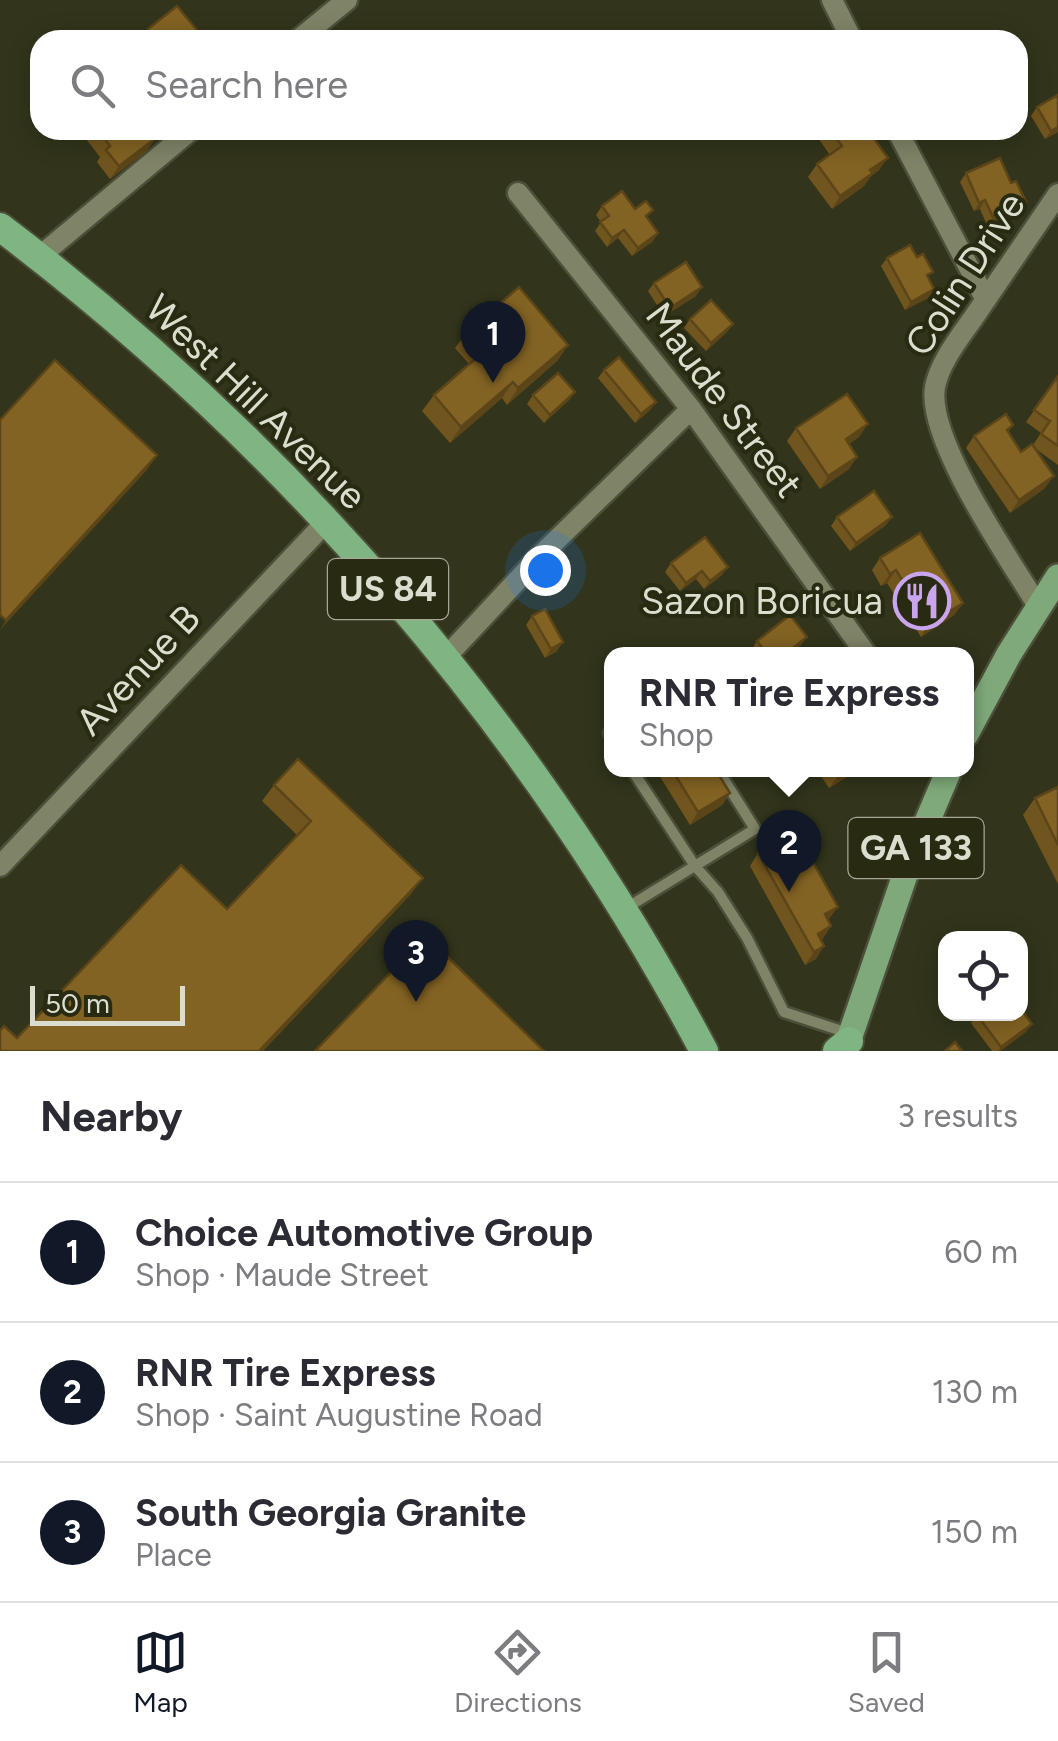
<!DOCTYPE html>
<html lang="en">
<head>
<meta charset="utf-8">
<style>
	body { margin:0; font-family:Figtree,sans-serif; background:#f2f2f3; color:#2b2b33 }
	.controls { position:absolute; right:30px; bottom:30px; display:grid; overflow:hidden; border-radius:20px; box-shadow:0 5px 25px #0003 }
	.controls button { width:90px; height:90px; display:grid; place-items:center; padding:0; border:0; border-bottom:2px solid #e1e1e2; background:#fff; color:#2b2b33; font:50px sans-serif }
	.scale { position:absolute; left:30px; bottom:25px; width:155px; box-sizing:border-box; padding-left:10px; border:5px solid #dbdece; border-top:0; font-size:28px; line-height:35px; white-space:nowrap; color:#dbdece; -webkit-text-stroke:8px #282b11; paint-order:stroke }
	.you { position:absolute; left:545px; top:570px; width:35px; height:35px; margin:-25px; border:8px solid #fff; border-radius:50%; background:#1a73e8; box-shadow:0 0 0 15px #1a73e833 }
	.badge { display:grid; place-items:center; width:65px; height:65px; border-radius:50%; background:#111827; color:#fff; font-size:32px; font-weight:700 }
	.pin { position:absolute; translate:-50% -82px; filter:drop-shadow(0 2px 5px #0008) }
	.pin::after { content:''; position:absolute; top:52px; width:35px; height:30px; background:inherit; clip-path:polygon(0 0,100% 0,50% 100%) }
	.popup { position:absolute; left:604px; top:647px; width:370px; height:130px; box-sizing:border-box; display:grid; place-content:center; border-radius:20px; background:#fff; filter:drop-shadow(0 2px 8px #0005); font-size:32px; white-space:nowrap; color:#7c7c81 }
	.popup b { font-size:38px; color:#2b2b33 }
	.popup::after { content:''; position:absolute; left:50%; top:100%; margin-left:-20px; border:20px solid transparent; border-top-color:#fff }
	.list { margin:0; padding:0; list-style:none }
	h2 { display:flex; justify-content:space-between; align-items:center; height:130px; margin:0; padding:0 40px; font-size:42px }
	h2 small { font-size:32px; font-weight:400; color:#7c7c81 }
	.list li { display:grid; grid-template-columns:65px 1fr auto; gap:30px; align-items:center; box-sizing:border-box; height:140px; padding:0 40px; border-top:2px solid #e1e1e2 }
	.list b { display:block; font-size:38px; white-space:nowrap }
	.list p { margin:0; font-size:32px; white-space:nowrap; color:#7c7c81 }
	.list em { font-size:32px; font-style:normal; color:#7c7c81 }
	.icon { flex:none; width:55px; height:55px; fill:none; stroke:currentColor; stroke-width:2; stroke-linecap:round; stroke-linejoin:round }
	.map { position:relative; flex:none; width:1058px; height:1051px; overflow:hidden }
	.search { position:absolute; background:#fff; box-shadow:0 5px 25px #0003; left:30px; right:30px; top:30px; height:110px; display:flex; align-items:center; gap:25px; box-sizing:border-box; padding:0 35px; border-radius:30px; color:#7c7c81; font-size:38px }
	.sheet { height:550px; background:#fff }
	nav { display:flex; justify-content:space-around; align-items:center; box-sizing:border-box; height:140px; border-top:2px solid #e1e1e2; background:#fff; font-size:28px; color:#7c7c81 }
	nav a { display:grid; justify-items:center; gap:5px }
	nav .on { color:#111827 }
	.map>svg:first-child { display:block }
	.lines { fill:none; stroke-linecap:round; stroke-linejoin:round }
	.service-casing { stroke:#4c4f39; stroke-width:15 }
	.minor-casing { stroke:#4c4f39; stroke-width:25 }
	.primary-casing { stroke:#4c4f39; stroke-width:30 }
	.trunk-casing { stroke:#4c4f39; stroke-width:32 }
	.service { stroke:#808467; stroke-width:10 }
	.minor { stroke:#808467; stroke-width:20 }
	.primary { stroke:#7fa97b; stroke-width:25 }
	.trunk { stroke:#7fb582; stroke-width:28 }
	.wall { fill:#71551e }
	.shaded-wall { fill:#5c4518 }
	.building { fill:#836323; stroke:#5c4518; stroke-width:2.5 }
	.labels { text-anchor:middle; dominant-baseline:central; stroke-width:8; stroke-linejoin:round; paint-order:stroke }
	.shield { fill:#282b11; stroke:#a5a895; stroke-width:2.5 }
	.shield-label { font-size:35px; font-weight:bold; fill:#dbdece }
	.street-label { font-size:38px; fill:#dbdece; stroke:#282b11 }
	.poi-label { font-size:38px; fill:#dbdece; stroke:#282b11; text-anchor:end }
</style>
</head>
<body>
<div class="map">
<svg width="1058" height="1051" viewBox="0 0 1058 1051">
	<rect width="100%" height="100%" fill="#32351b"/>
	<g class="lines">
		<!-- service casing -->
		<g class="service-casing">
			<path id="service" d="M612,731L609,733L612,738
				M632,770L695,866L718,892L747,938L784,1012L851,1034
				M623,910L755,829L718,770"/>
		</g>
		<!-- minor casing -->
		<g class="minor-casing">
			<path id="minor" d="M832,0L852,40
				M298,40L347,0
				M897,130L986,300
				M518,193L691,409L866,654
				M39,257L191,130
				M1038,606C1010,560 926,439 935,387C940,361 961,336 976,314C1003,274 1031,234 1058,194
				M445,658L541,555L691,409
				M0,866L326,522"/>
		</g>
		<!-- primary casing -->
		<g class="primary-casing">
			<path id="primary" d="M966,734L1009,654L1058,577
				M845,1051L907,869L949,770"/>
		</g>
		<!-- trunk casing -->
		<g class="trunk-casing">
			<path id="trunk" d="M0,227C291,447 533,728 704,1051
				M837,1051L849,1041"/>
		</g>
		<!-- service -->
		<use href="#service" class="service"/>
		<!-- minor -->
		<use href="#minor" class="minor"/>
		<!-- primary -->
		<use href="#primary" class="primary"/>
		<!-- trunk -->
		<use href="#trunk" class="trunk"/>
	</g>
	<!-- wall -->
	<path class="wall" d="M148,29L202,36L199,40H144L142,38Z
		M1058,95V132L1045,139L1031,116L1037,107Z
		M86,130H149L147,151L110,179L97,162L100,157L83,135Z
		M820,130H868L879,170L871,176L864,186L832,209L808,177L817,164L830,155L816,135Z
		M966,173L1020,211L987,225L980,209L974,211L960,182Z
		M602,206L635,209L647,219L658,233L652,242L632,256L618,238L607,247L595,231L601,222L596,215Z
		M887,258L928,278L934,289L928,298L905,310L881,266Z
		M654,283L696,296L664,316L648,291Z
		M690,319L727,332L706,351L684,328Z
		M467,332L568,345L557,361L507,405L502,398L450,443L422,411L434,395L469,364L455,348Z
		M604,370L656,402L650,410L635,423L598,378Z
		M1058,376V465L1036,449L1045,488L1010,513L966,448L974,436L1013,425L1008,432L1021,452L1033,445L1041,433L1026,422Z
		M575,392L569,400L544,423L527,404L533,395Z
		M796,428L859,437L849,444V469L820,489L787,441Z
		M837,517L886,525L850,551L831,526Z
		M880,558L963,603L954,615L921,637L887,583L881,586L872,570Z
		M671,563L722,575L704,589L696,579L680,591L665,572Z
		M532,616L557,651L545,658L526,625Z
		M807,637L801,645L789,654H755L751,650L757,641Z
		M656,770H716L730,793L722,805L690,825Z
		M817,770H858L829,788Z
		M274,785L411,894L263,1051H0L17,1038L227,909L297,835L262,801Z
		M1058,787V884L1023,815L1035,798Z
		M758,853L828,920L816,959L805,965L750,866Z
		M977,1015L1026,1032L1000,1051H992L971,1023Z"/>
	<!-- shaded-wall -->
	<path class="shaded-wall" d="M1058,127V132L1045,139L1051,131Z
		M156,138L147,151L110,179L119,166Z
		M888,158L879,170L871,176L864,186L832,209L840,196Z
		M985,200L980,209L974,211L979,203Z
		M1026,202L1020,211L987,225L993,217Z
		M624,230L618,238L607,247L612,238Z
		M658,233L652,242L632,256L638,248Z
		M702,287L696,296L664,316L670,308Z
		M934,289L928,298L905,310L911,302Z
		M733,324L727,332L706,351L711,343Z
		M568,345L557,361L507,405L518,388Z
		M513,382L502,398L450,443L461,427Z
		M575,392L569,400L544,423L550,415Z
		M656,402L650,410L635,423L641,414Z
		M868,424L859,437L837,452L846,439Z
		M157,455L146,471L0,630L6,620Z
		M857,457L849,469L820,489L828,476Z
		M1054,476L1045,488L1010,513L1019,500Z
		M892,517L886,525L850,551L856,543Z
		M728,567L722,575L704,589L710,581Z
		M896,570L887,583L881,586L890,574Z
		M702,571L696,579L680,591L686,583Z
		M963,603L954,615L921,637L929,624Z
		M807,637L801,645L789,654H785Z
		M563,642L557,651L545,658L551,649Z
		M848,770H858L829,788L838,776Z
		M730,793L722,805L690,825L698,812Z
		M423,878L411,894L263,1051H259Z
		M838,907L829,919L816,927L825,914Z
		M831,926L823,939L809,946L818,934Z
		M824,946L816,959L805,965L814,952Z
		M1032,1024L1026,1032L1000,1051H998L1001,1047Z"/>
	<!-- building -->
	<path class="building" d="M177,6L202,36L197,40H157L148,29Z
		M1058,95V127L1051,131L1037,107Z
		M98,130H149L156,138L119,166L106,150L110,146Z
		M830,130H868L888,158L870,170L873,173L840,196L817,164L842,146Z
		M1000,158L1011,183L1016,181L1026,202L993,217L985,200L979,203L966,173Z
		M622,191L635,209L646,201L653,210L646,216L658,233L638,248L624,230L612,238L600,222L609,216L602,206Z
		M910,245L917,257L923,254L933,272L927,275L934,289L911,302L887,258Z
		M686,262L702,287L670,308L654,283Z
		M519,287L568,345L518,388L513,382L461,427L434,395L483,352L467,332Z
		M711,300L733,324L711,343L690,319Z
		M619,357L656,402L641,414L604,370Z
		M55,360L157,455L6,620L0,615V420Z
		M558,373L575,392L550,415L533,395Z
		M1058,376V446L1041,434L1050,421L1034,410Z
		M847,394L868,424L846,439L857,457L828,476L796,428Z
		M1006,414L1013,425L1007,430L1021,452L1032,444L1054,476L1019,500L974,436Z
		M874,491L892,517L856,543L837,517Z
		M920,533L963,603L929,624L896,570L890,574L880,558Z
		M705,537L728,567L710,581L702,571L686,583L671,563Z
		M545,609L563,642L551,649L532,616Z
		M790,615L807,637L785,654H767L757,641Z
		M298,759L423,878L259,1051H0V1031L4,1026L17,1038L181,865L227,909L311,821L274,785Z
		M672,770H716L730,793L698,812Z
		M834,770H848L838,776Z
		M1058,787V845L1035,798Z
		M796,832L838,907L825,914L831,926L818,934L824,946L814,952L758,853Z
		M426,936L544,1051H315Z
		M1020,1008L1032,1024L1001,1047L977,1015L1020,1014Z
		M955,1042L962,1051H945Z"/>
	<!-- icons -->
	<defs>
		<g id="restaurant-ring" transform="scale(2.875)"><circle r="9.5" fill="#282b11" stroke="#c9a5ee" stroke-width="1.5"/><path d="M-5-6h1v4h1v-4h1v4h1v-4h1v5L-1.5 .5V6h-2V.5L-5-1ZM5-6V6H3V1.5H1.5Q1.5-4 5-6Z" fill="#c9a5ee"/></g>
	</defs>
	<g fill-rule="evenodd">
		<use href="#restaurant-ring" x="922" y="601"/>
	</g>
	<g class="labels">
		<!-- shield labels -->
		<g class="shield">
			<rect x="328" y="559" width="120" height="60" rx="8"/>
			<rect x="848.5" y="818" width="135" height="60" rx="8"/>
		</g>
		<g class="shield-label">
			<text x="388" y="589">US 84</text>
			<text x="916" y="848">GA 133</text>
		</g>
		<!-- street labels -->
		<g class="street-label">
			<text transform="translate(965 274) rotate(-57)">Colin Drive</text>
			<text transform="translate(724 400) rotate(53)">Maude Street</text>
			<text transform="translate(256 402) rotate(44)">West Hill Avenue</text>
			<text transform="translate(138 670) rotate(-47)">Avenue B</text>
		</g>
		<!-- poi labels -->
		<g class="poi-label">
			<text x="883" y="601">Sazon Boricua</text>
		</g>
	</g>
</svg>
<div class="controls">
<button><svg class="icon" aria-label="locate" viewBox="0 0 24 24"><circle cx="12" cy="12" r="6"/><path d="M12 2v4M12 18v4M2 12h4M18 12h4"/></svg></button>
</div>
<div class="scale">50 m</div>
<div class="you"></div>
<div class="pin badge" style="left:493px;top:383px">1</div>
<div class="pin badge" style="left:789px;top:892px">2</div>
<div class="popup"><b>RNR Tire Express</b>Shop</div>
<div class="pin badge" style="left:416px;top:1002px">3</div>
<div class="search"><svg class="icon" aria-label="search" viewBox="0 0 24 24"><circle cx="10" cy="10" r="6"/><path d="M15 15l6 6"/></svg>Search here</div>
</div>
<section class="sheet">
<h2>Nearby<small>3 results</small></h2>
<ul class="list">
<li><span class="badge">1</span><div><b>Choice Automotive Group</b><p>Shop · Maude Street</p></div><em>60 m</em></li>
<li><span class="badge">2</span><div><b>RNR Tire Express</b><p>Shop · Saint Augustine Road</p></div><em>130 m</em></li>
<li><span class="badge">3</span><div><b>South Georgia Granite</b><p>Place</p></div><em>150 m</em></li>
</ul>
</section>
<nav>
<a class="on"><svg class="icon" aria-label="map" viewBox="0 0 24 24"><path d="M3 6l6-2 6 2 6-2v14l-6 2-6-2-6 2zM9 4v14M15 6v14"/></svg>Map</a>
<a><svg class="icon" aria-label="directions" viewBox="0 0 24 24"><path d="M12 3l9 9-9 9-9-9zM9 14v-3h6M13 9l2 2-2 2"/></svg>Directions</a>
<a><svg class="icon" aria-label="saved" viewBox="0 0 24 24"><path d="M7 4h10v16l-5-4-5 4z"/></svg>Saved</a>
</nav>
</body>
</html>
